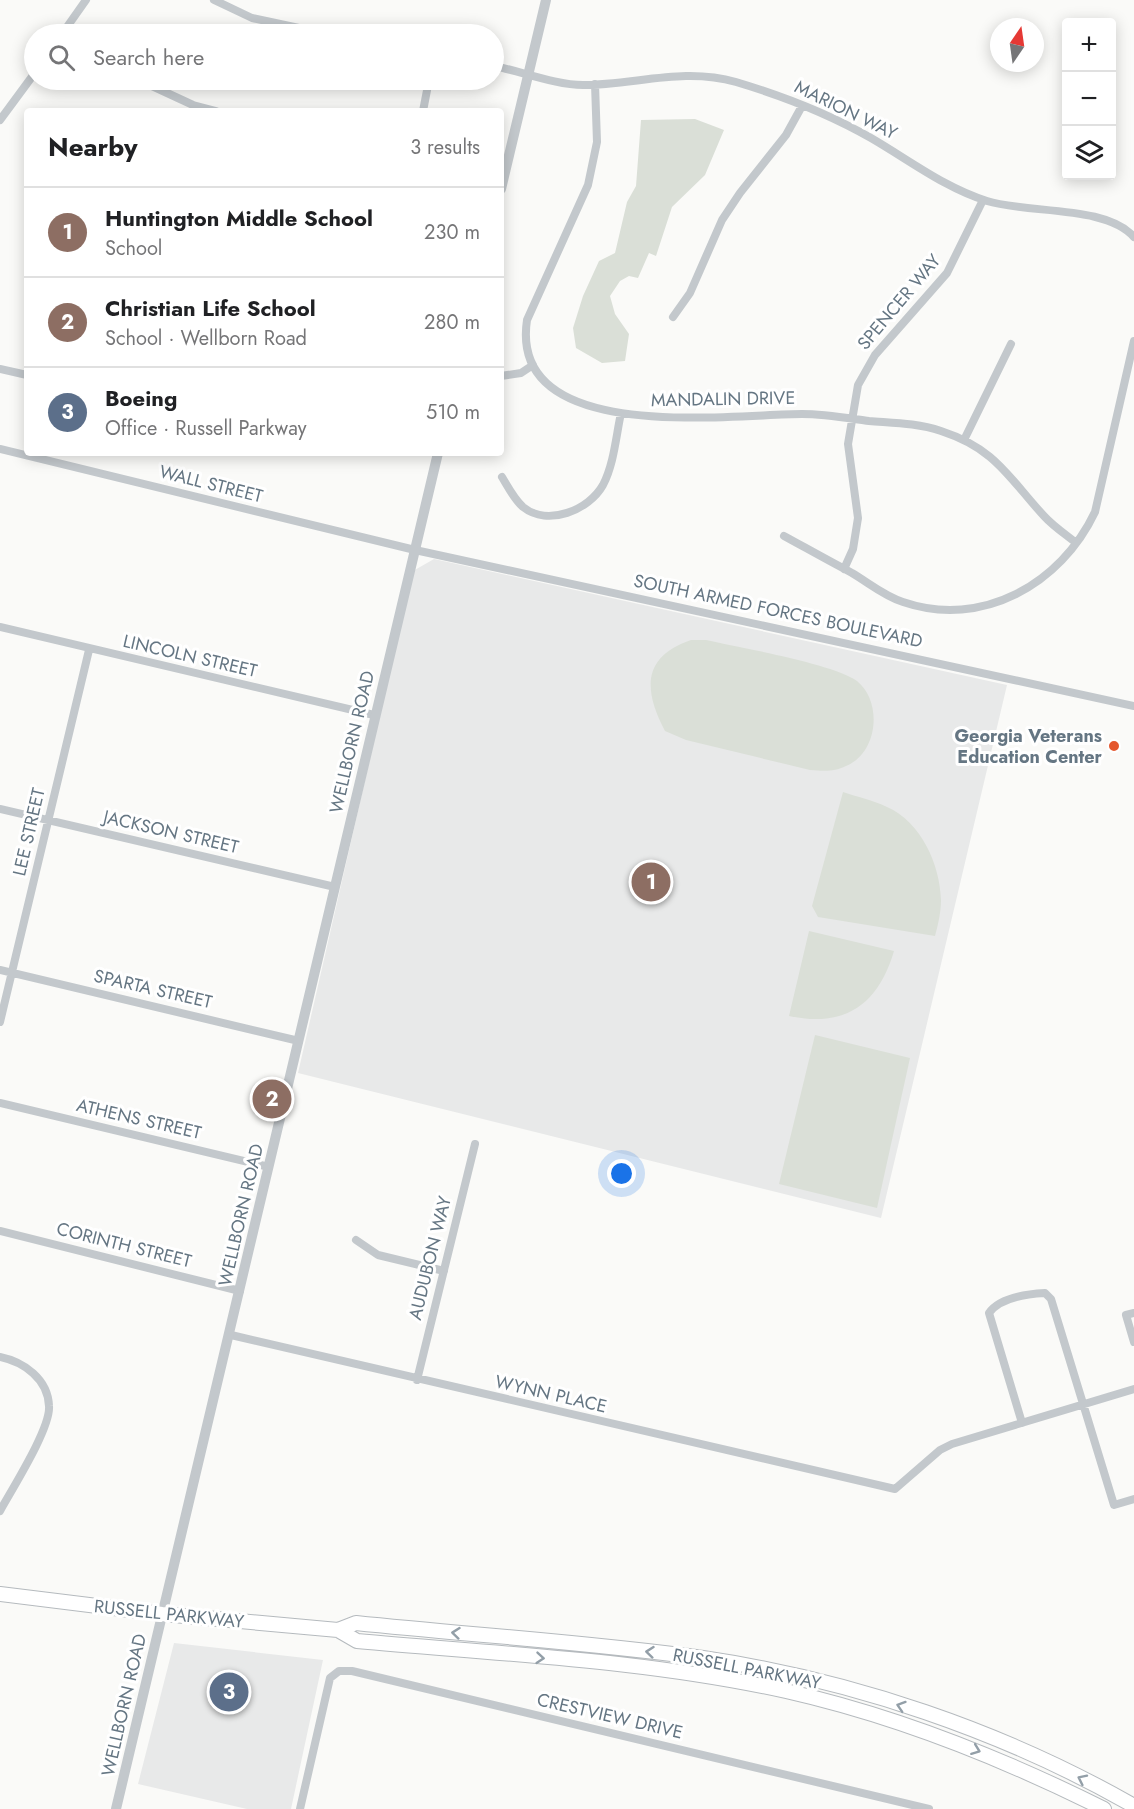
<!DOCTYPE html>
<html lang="en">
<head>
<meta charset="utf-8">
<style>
	body { margin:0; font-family:Jost,sans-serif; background:#f6f6f6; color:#202124 }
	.controls { position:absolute; right:18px; top:18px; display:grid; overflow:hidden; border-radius:6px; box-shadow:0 3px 15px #0003 }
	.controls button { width:54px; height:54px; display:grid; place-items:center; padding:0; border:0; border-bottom:2px solid #e0e0e0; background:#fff; color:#202124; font:30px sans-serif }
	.compass { position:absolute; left:990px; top:18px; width:54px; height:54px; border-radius:50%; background:#fff; box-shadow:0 3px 15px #0003; rotate:13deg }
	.you { position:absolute; left:622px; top:1174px; width:21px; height:21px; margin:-15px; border:4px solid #fff; border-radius:50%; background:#1a73e8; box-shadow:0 0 0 9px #1a73e833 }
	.badge { display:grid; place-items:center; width:39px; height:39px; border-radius:50%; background:#d93025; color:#fff; font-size:20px; font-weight:700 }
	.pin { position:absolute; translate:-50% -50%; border:3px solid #fff; box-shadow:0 2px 6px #0006 }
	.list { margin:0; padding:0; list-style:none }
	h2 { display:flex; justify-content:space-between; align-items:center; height:78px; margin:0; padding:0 24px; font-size:26px }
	h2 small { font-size:20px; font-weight:400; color:#757577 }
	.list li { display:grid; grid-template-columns:39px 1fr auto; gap:18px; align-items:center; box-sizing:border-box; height:90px; padding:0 24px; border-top:2px solid #e0e0e0 }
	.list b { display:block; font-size:22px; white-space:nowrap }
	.list p { margin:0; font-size:20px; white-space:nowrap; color:#757577 }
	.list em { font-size:20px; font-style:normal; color:#757577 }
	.icon { flex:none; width:33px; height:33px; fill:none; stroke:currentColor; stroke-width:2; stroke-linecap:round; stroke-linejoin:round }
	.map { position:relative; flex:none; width:1134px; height:1809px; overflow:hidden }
	.search { position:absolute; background:#fff; box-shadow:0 3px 15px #0003; left:24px; top:24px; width:480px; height:66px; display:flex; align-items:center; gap:15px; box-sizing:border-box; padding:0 21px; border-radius:33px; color:#757577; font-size:22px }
	.panel { position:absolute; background:#fff; box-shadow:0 3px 15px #0003; left:24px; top:108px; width:480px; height:348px; border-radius:6px }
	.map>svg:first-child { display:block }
	.built { fill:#e8e9e9 }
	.green { fill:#dadfd7 }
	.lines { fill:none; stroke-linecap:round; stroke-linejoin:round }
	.primary-casing { stroke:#b5babe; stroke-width:16 }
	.minor { stroke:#c3c8cc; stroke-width:8 }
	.tertiary { stroke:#c3c8cc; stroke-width:10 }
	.primary { stroke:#fff; stroke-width:14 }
	.oneway { stroke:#939fa8 }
	.poi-dot { fill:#e4572e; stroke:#fff; stroke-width:2 }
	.labels { text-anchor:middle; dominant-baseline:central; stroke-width:6; stroke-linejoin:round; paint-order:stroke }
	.street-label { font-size:18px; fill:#657683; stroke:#fff }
	.poi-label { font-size:18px; font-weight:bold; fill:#657683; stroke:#fff; text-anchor:end }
</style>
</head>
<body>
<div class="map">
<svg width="1134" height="1809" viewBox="0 0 1134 1809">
	<rect width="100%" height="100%" fill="#fafaf8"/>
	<!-- built -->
	<path class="built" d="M434,559L1007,685L881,1218L298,1073L413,571Z
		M174,1643L323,1660L291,1809H247L138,1784Z"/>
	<!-- green -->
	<path class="green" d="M695,119L724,130L705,175L672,207L656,256L649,253L638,278L629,276L620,281L610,296L615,314L629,334L625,361L602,363L576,348L573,328L583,296L599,261L615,253L627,202L636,186L641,120Z
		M691,640H706C737,647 835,664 857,681C883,702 878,753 846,766C834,772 824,771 810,770L686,740L665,731C644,691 641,657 691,640Z
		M843,792C857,797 873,800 887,807C921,822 940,864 941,900C941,912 938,925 935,936L818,917L812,906Z
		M809,931L894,951C878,1005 845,1028 789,1016Z
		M815,1035L910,1058L877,1208L779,1184Z"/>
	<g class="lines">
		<!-- primary casing -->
		<g class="primary-casing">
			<path id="primary" d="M0,1594L162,1614L338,1630L357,1641C500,1654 646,1660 786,1691C897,1716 1002,1758 1104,1809
				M338,1630L356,1623C471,1635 588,1642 703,1658C852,1680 1003,1731 1134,1806"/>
		</g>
		<!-- minor -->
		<path class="minor" d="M214,0L252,18L327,34
			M62,34L86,0
			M494,66C520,71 556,85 583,85C635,85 683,67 736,82C783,96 829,114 871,138C909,160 945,188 987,201C1029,214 1106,205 1134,237
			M139,80L193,105L216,111
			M595,84L597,142L588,185L527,320C508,446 731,414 802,414C825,414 847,418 869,421C894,423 917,423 941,431C996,449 1008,477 1044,516C1053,526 1065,534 1075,542
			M423,111L429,80
			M0,120L34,74
			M673,317L690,293L722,220L740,193L786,135L802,106
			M0,369L27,375
			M501,376L521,373L533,365
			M964,440L1011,344
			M0,449L415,550L1134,706
			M502,477C508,487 514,499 523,507C548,527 589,510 603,485C614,464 616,436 621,413
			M784,536C806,548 829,561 852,573C869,583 884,596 903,602C982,629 1061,584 1095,512L1134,341
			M844,569L853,549L858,518L848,444L858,385L875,355L947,273L983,200
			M0,627L374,715
			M0,809L335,887
			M0,970L299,1041
			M0,1022L89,650
			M0,1103L269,1167
			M0,1231L240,1291
			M356,1240L378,1255L444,1271
			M1134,1313L1126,1315L1134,1342
			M231,1335L895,1489L940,1450L952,1444L1134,1389
			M0,1357C24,1362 48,1379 49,1406C51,1428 12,1489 0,1511
			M417,1380L475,1144
			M1022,1423L989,1313C1000,1297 1027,1294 1045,1293L1051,1299L1114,1505L1134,1499
			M300,1809L330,1678L339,1671H352L929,1809"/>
		<!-- tertiary -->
		<path class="tertiary" d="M501,189L546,0
			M116,1809C224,1357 331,905 438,453"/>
		<!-- primary -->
		<use href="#primary" class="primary"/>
	</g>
	<!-- one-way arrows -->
	<defs><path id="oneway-chevron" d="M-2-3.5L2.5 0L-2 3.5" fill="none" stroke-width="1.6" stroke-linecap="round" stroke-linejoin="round" transform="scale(1.5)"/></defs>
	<g class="oneway">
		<use href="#oneway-chevron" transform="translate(456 1633) rotate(-174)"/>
		<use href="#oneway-chevron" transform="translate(650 1652) rotate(-174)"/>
		<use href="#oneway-chevron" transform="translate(540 1658) rotate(5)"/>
		<use href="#oneway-chevron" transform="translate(901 1706) rotate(-162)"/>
		<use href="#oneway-chevron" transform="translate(976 1750) rotate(21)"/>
		<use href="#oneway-chevron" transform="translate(1082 1779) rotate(-154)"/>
	</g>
	<!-- markers -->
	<circle class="poi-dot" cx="1114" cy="746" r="6"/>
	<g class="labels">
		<!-- street labels -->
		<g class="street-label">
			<text transform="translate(846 110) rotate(26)">MARION WAY</text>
			<text transform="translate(899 302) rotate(-50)">SPENCER WAY</text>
			<text transform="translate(723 399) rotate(-1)">MANDALIN DRIVE</text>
			<text transform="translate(211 484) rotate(14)">WALL STREET</text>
			<text transform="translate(778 611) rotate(12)">SOUTH ARMED FORCES BOULEVARD</text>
			<text transform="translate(190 656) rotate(13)">LINCOLN STREET</text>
			<text transform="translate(352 742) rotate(-77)">WELLBORN ROAD</text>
			<text transform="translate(29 832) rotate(-77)">LEE STREET</text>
			<text transform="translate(171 832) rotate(13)">JACKSON STREET</text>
			<text transform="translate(153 989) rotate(13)">SPARTA STREET</text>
			<text transform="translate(139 1119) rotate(13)">ATHENS STREET</text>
			<text transform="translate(241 1215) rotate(-77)">WELLBORN ROAD</text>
			<text transform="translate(124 1245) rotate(14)">CORINTH STREET</text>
			<text transform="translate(430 1258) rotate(-76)">AUDUBON WAY</text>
			<text transform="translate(551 1394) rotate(13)">WYNN PLACE</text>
			<text transform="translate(169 1614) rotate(6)">RUSSELL PARKWAY</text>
			<text transform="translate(747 1669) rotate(11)">RUSSELL PARKWAY</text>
			<text transform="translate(124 1705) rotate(-77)">WELLBORN ROAD</text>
			<text transform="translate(610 1716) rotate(13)">CRESTVIEW DRIVE</text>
		</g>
		<!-- poi labels -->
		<g class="poi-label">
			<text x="1102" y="736">Georgia Veterans<tspan x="1102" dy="21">Education Center</tspan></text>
		</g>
	</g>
</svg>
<div class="controls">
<button>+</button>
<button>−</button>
<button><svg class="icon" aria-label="layers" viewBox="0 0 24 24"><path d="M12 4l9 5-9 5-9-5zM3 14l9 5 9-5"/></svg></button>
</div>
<svg class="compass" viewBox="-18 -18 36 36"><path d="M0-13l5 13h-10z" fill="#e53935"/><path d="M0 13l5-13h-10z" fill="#757577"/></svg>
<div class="you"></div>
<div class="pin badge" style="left:651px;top:882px;background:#8d6e63">1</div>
<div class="pin badge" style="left:272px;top:1099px;background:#8d6e63">2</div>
<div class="pin badge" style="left:229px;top:1692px;background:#5c6f8a">3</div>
<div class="search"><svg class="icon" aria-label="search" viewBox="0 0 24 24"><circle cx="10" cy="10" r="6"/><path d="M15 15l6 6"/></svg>Search here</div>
<section class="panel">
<h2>Nearby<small>3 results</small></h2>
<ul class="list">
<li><span class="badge" style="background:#8d6e63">1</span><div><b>Huntington Middle School</b><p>School</p></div><em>230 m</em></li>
<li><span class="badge" style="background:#8d6e63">2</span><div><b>Christian Life School</b><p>School · Wellborn Road</p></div><em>280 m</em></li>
<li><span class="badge" style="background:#5c6f8a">3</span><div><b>Boeing</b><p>Office · Russell Parkway</p></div><em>510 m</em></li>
</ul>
</section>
</div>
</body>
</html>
